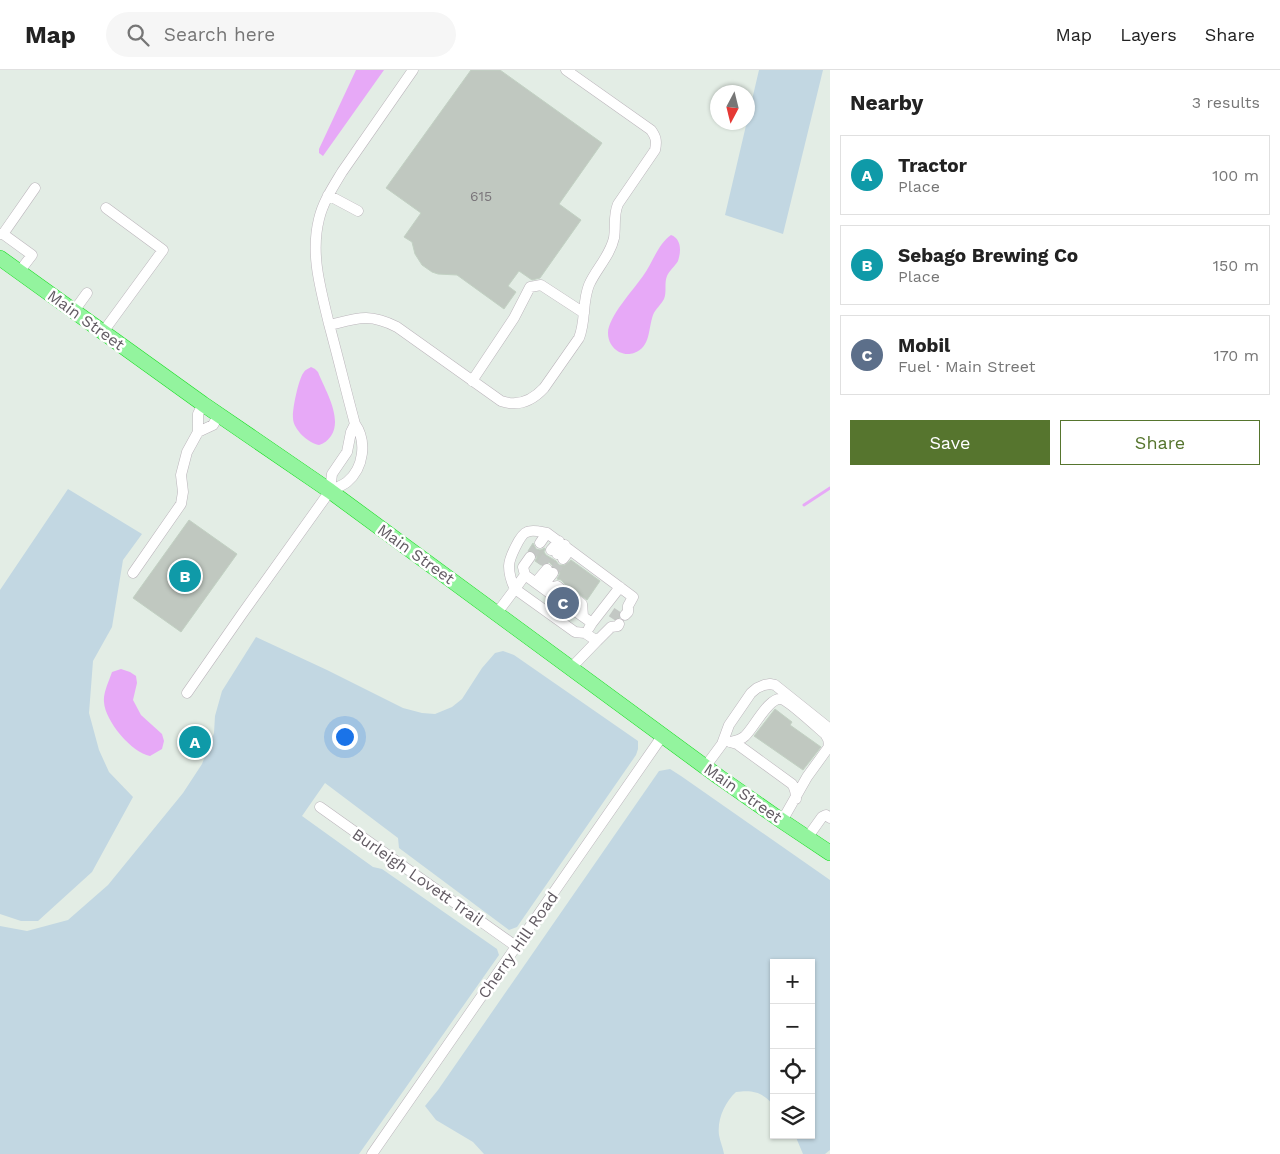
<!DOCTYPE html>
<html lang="en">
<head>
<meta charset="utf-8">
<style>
	body { margin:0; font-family:"Work Sans",sans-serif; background:#f6f6f6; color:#222 }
	.controls { position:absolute; right:15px; bottom:15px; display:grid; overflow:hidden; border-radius:0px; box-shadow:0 1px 4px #0004 }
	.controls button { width:45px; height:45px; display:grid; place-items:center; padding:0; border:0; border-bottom:1px solid #e0e0e0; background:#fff; color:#222; font:25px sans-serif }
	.compass { position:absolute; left:710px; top:15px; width:45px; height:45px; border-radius:50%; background:#fff; box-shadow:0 1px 4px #0004; rotate:187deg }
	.you { position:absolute; left:344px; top:666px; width:18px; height:18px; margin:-12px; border:4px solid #fff; border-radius:50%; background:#1a73e8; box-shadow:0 0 0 8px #1a73e833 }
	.badge { display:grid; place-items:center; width:32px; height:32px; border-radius:50%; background:#56752e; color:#fff; font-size:16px; font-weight:700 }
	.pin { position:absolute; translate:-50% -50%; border:2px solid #fff; box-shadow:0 1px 5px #0006 }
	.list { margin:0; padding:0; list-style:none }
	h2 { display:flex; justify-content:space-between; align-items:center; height:65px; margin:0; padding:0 20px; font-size:21px }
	h2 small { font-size:16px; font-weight:400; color:#767676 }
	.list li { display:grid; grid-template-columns:32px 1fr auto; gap:15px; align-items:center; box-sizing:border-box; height:80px; margin:0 10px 10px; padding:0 10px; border:1px solid #e0e0e0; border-radius:0px }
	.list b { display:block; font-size:19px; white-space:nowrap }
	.list p { margin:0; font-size:16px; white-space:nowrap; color:#767676 }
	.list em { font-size:16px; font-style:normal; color:#767676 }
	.actions { display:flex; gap:10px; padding:15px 20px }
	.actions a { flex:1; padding:11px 0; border:1px solid #56752e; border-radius:0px; text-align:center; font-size:18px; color:#56752e }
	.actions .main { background:#56752e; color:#fff }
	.icon { flex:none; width:28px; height:28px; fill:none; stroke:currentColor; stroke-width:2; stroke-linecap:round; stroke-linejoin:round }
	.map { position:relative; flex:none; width:830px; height:1084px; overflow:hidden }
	header { display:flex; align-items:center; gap:30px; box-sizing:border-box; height:70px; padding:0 25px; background:#fff; border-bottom:1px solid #e0e0e0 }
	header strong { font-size:24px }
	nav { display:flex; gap:28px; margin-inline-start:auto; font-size:18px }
	.search { width:350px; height:45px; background:#f6f6f6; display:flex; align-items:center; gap:12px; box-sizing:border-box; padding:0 18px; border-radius:28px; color:#767676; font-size:19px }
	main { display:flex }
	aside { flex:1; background:#fff }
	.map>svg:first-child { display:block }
	.green { fill:#c2d7e2 }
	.water { fill:#e7a9f7 }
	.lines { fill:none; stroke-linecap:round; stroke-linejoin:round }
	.stream { stroke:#e7a9f7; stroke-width:3 }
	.building { fill:#c0c8c0; stroke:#c2d1c3 }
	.minor-tunnel { stroke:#c3c8c4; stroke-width:10; stroke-dasharray:10 5; stroke-linecap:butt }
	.minor-casing { stroke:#bcb6bc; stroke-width:11 }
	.highway-casing { stroke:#13dd1d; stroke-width:16 }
	.minor { stroke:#fff; stroke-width:10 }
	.highway { stroke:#93f49e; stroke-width:15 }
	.labels { text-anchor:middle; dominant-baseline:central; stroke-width:5; stroke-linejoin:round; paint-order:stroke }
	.number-label { font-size:14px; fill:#7a767a }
	.street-label { font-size:16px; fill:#625b63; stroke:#fff }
</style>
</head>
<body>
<header>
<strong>Map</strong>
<div class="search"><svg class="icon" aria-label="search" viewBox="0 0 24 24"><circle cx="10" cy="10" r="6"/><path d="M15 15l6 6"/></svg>Search here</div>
<nav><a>Map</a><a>Layers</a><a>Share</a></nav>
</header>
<main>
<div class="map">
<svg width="830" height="1084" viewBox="0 0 830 1084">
	<rect width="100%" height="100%" fill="#e3ede5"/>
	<!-- green -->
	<path class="green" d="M759,0H823L783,164L725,145Z
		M68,419L142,464L123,490L112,557L93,591L89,643L99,680L109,702L133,727L92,802L38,851H21L0,844V520Z
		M256,567L327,600L403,638L422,643L435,644L452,637L462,629L482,598L495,583L503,581L514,585L638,671V679L636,685L517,857L509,860L399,778L398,768L325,713L302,746L373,797L382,799L497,879L499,885L359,1084H0V856L27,861L68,850L108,815L183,723L202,694L214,663L215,646L222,621Z
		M670,699L681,706L830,810V1080L825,1084H803L795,1065H811V893H774V1035C761,1022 754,1020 736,1022C725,1032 717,1049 719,1065C720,1071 723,1078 724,1084H484L473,1072L436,1050L425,1036L438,1020L659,701Z"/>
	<!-- water -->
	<path class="water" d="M356,0H384L323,86L319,83V79Z
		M671,165C682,169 681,182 678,191C675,196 669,201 667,206C664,213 667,222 664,229C661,235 656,238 653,245C648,259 651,277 634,283C628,285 624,284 619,282C612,278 608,271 608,263C608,247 634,219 643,206C653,192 658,174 671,165Z
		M311,297L315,299L318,302C325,320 343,348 331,366C327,371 325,373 319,375C308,373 293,359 293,348C292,340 299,307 304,302C306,299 308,299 311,297Z
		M121,599L130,602L136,606L137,613L133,630L141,645L162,664L164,671L162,679L150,686C132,683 105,651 104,632C103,623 109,611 112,602Z"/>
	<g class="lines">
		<!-- stream -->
		<path class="stream" d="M804,435L830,418"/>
	</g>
	<!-- building -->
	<path class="building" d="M471,0H500L602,73L559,134L581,150L540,208L532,210L519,201L508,216L516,222L504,239L457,205L438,204L432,202L422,195L415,184L412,172L404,167L421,143L386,118Z
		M189,450L237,484L181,562L133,528Z
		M533,473L536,479L540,480L545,478L544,482L546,485L556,491L559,495H565L571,490L600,511L587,530L578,523H575L572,525L570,531L566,534L564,537L567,543L564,546L549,535L551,533L555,534L560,531L562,526L567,523L568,519L567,516L561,510L557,509L560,503L559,500L557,497L553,496L549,492L544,493L541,495L535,491L537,487L536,484L534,481H528Z
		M775,639L792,652L790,655L821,677L803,700L754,666Z"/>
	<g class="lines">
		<!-- minor-tunnel -->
		<path class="minor-tunnel" d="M530,487L540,473
			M541,495L551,480
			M553,503L563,489
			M561,519L577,530
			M555,527L571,538
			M613,549L619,540"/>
		<!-- minor casing -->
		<g class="minor-casing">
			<path id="minor" d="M328,125L358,141
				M0,164H3L32,185L19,202
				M3,164L35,118
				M74,241L87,223
				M330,255C358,248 369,243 397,257L501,331C518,337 532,331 544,318L579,268C586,251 582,232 589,215C596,199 610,186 614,168C616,155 613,146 618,134L655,80C657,71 656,67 651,60L566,0
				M103,262L163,180L106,138
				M472,311L514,248L530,217L541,215L584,243
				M198,362V344L203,334
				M330,421L332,404L347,382L351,362L355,354
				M540,473L547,463
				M551,480L559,471
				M557,484L565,475
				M563,489L570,480
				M133,503L181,434L183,422L181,405L187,382L198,362L213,355L219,344
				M525,505L523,497L530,487
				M536,512L547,499
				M542,517L553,503
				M544,519L557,516L561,519
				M555,527L525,505L515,519C511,511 509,504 509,496C509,489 520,464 527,462C533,459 541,462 547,463L633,527L628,536V542L625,545
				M577,530L582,534L583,546
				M571,538L592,553L589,558
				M497,543L515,519L575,562L585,563L597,571L571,598
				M592,553L620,517
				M597,571L611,557L618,556L619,554
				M187,623L242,544L330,421C335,418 342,416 347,412C364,398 367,371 355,354C346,321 338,287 329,254C321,220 310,185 319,149C323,132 333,117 342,102L413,0
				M730,672C735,671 741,670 745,666C754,658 769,626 782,629C790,632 817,657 825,664C828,668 830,673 828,678L807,707L782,751
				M730,672L737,674L792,714C795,718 796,723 796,729
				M705,697L722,674L729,655L751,623L757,618L764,615L770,614L775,615L830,659
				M320,737L517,877
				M807,768L822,747L826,745L830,748
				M372,1084L663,665"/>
		</g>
		<!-- highway casing -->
		<g class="highway-casing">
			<path id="highway" d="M0,188L203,334L330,421L719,707L782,751L830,783"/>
		</g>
		<!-- minor -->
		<use href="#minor" class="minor"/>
		<!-- highway -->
		<use href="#highway" class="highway"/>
	</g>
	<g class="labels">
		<!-- number labels -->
		<g class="number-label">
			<text x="481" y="126">615</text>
		</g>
		<!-- street labels -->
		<g class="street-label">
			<text transform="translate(86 250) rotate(36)">Main Street</text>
			<text transform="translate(416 484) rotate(36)">Main Street</text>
			<text transform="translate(743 723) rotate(35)">Main Street</text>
			<text transform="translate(418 807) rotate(35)">Burleigh Lovett Trail</text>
			<text transform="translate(518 875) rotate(-55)">Cherry Hill Road</text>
		</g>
	</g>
</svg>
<div class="controls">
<button>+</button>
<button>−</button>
<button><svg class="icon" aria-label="locate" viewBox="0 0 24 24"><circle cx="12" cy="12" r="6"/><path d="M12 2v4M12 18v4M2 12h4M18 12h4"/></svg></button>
<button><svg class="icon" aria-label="layers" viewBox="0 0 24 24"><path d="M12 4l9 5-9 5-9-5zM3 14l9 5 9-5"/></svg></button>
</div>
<svg class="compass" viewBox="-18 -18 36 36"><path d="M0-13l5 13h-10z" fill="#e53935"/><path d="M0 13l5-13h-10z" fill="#767676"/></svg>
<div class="you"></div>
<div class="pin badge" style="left:195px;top:672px;background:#0f9aa8">A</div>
<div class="pin badge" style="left:185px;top:506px;background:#0f9aa8">B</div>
<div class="pin badge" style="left:563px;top:533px;background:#5c6f8a">C</div>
</div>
<aside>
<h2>Nearby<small>3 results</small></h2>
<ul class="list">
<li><span class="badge" style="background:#0f9aa8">A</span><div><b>Tractor</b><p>Place</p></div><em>100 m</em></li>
<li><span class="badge" style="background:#0f9aa8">B</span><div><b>Sebago Brewing Co</b><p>Place</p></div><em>150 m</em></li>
<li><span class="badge" style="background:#5c6f8a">C</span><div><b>Mobil</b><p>Fuel · Main Street</p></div><em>170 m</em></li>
</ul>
<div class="actions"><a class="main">Save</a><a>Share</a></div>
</aside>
</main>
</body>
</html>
